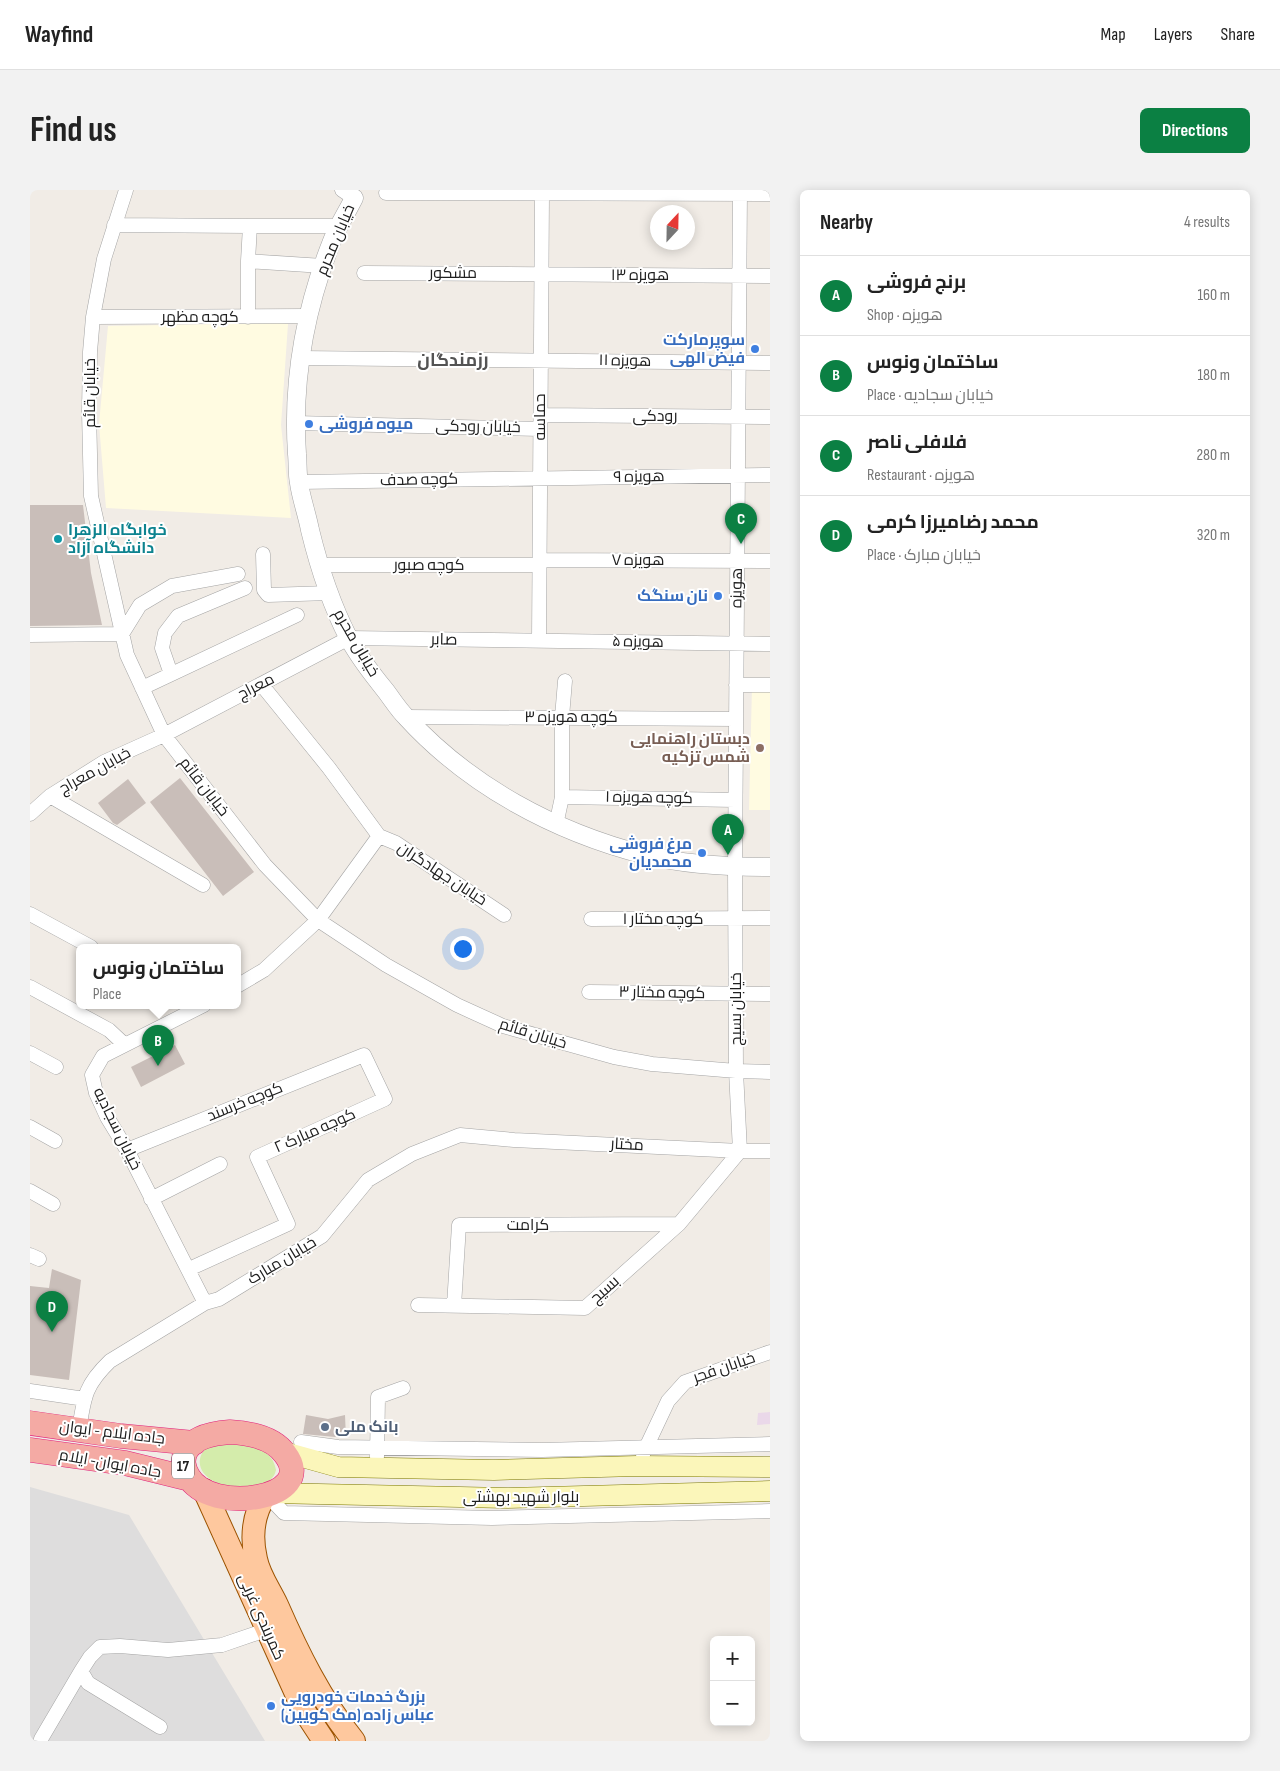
<!DOCTYPE html>
<html lang="en">
<head>
<meta charset="utf-8">
<style>
	body { margin:0; font-family:"Sofia Sans Condensed",Cairo,sans-serif; background:#f2f2f2; color:#222 }
	.controls { position:absolute; right:15px; bottom:15px; display:grid; overflow:hidden; border-radius:8px; box-shadow:0 2px 12px #0003 }
	.controls button { width:45px; height:45px; display:grid; place-items:center; padding:0; border:0; border-bottom:1px solid #e0e0e0; background:#fff; color:#222; font:25px sans-serif }
	.compass { position:absolute; left:620px; top:15px; width:45px; height:45px; border-radius:50%; background:#fff; box-shadow:0 2px 12px #0003; rotate:22deg }
	.you { position:absolute; left:432px; top:758px; width:18px; height:18px; margin:-12px; border:4px solid #fff; border-radius:50%; background:#1a73e8; box-shadow:0 0 0 8px #1a73e833 }
	.badge { display:grid; place-items:center; width:32px; height:32px; border-radius:50%; background:#0b8043; color:#fff; font-size:16px; font-weight:700 }
	.pin { position:absolute; translate:-50% -41px; filter:drop-shadow(0 1px 2px #0008) }
	.pin::after { content:''; position:absolute; top:26px; width:18px; height:15px; background:inherit; clip-path:polygon(0 0,100% 0,50% 100%) }
	.popup { position:absolute; left:46px; top:754px; width:165px; height:65px; box-sizing:border-box; display:grid; place-content:center; border-radius:8px; background:#fff; filter:drop-shadow(0 1px 4px #0005); font-size:16px; white-space:nowrap; color:#767676 }
	.popup b { font-size:19px; color:#222 }
	.popup::after { content:''; position:absolute; left:50%; top:100%; margin-left:-10px; border:10px solid transparent; border-top-color:#fff }
	.list { margin:0; padding:0; list-style:none }
	h2 { display:flex; justify-content:space-between; align-items:center; height:65px; margin:0; padding:0 20px; font-size:21px }
	h2 small { font-size:16px; font-weight:400; color:#767676 }
	.list li { display:grid; grid-template-columns:32px 1fr auto; gap:15px; align-items:center; box-sizing:border-box; height:80px; padding:0 20px; border-top:1px solid #e0e0e0 }
	.list b { display:block; font-size:19px; white-space:nowrap }
	.list p { margin:0; font-size:16px; white-space:nowrap; color:#767676 }
	.list em { font-size:16px; font-style:normal; color:#767676 }
	.map { position:relative; flex:none; width:740px; height:1551px; overflow:hidden; border-radius:8px }
	header { display:flex; align-items:center; gap:30px; box-sizing:border-box; height:70px; padding:0 25px; background:#fff; border-bottom:1px solid #e0e0e0 }
	header strong { font-size:24px }
	nav { display:flex; gap:28px; margin-inline-start:auto; font-size:18px }
	.intro { display:flex; align-items:center; justify-content:space-between; box-sizing:border-box; height:120px; padding:0 30px }
	h1 { margin:0; font-size:35px }
	.button { padding:12px 22px; border-radius:8px; background:#0b8043; color:#fff; font-size:18px; font-weight:700 }
	main { display:flex; gap:30px; padding:0 30px }
	aside { flex:1; background:#fff; border-radius:8px; box-shadow:0 2px 12px #0003 }
	.map>svg:first-child { display:block }
	.residential { fill:#dedddd }
	.industrial { fill:#ead8e9 }
	.education { fill:#fffbe1 }
	.grass { fill:#d4ecab }
	.building { fill:#c9beb9 }
	.lines { fill:none; stroke-linecap:round; stroke-linejoin:round }
	.minor-casing { stroke:#a4a4a4; stroke-width:15 }
	.tertiary-casing { stroke:#a4a4a4; stroke-width:19 }
	.secondary-casing { stroke:#7c7902; stroke-width:21 }
	.primary-casing { stroke:#9c5300; stroke-width:24 }
	.trunk-casing { stroke:#e0227d; stroke-width:25 }
	.minor { stroke:#fff; stroke-width:14 }
	.tertiary { stroke:#fff; stroke-width:18 }
	.secondary { stroke:#fbf6ba; stroke-width:20 }
	.primary { stroke:#fec89e; stroke-width:22 }
	.trunk { stroke:#f4aaa4; stroke-width:24 }
	.shop-dot { fill:#3f7fe0; stroke:#fff; stroke-width:2 }
	.culture-dot { fill:#0f9aa8; stroke:#fff; stroke-width:2 }
	.education-dot { fill:#8d6e63; stroke:#fff; stroke-width:2 }
	.service-dot { fill:#5c6f8a; stroke:#fff; stroke-width:2 }
	.labels { text-anchor:middle; dominant-baseline:central; stroke-width:4; stroke-linejoin:round; paint-order:stroke }
	.shield { fill:#fff; stroke:#636363; stroke-width:1 }
	.shield-label { font-size:15px; font-weight:bold; fill:#202020 }
	.street-label { font-size:16px; fill:#202020; stroke:#fff }
	.shop-label { font-size:16px; font-weight:bold; fill:#366cbe; stroke:#fff; text-anchor:end }
	.culture-label { font-size:16px; font-weight:bold; fill:#0d838f; stroke:#fff; text-anchor:start }
	.education-label { font-size:16px; font-weight:bold; fill:#785e54; stroke:#fff; text-anchor:end }
	.service-label { font-size:16px; font-weight:bold; fill:#4e5e75; stroke:#fff; text-anchor:start }
	.neighbourhood-label { font-size:18px; font-weight:bold; fill:#535353; stroke:#fff }
</style>
</head>
<body>
<header>
<strong>Wayfind</strong>
<nav><a>Map</a><a>Layers</a><a>Share</a></nav>
</header>
<div class="intro"><h1>Find us</h1><a class="button">Directions</a></div>
<main>
<div class="map">
<svg width="740" height="1551" viewBox="0 0 740 1551">
	<rect width="100%" height="100%" fill="#f1ece6"/>
	<!-- residential -->
	<path class="residential" d="M0,1297L99,1325L235,1551H0Z"/>
	<!-- industrial -->
	<path class="industrial" d="M740,1222V1234L727,1235L728,1223Z"/>
	<!-- education -->
	<path class="education" d="M248,133L258,134L251,235L261,328L76,318L69,234L78,136Z
		M722,496L740,497V620H719Z"/>
	<!-- grass -->
	<path class="grass" d="M201,1252C220,1256 242,1257 246,1280C240,1310 165,1300 170,1269C171,1264 174,1259 178,1257C185,1254 194,1253 201,1252Z"/>
	<!-- building -->
	<path class="building" d="M0,315H53L61,383L72,435L0,436Z
		M150,588L224,682L193,706L120,612Z
		M98,589L116,613L87,635L83,633L68,613Z
		M145,855L155,874L111,897L101,877Z
		M22,1079L51,1090L39,1190L0,1185V1096L19,1098Z
		M276,1225L298,1229L315,1225L316,1248L273,1244Z"/>
	<g class="lines">
		<!-- minor casing -->
		<g class="minor-casing">
			<path id="minor" d="M96,0L74,69L63,127L60,162L59,222L61,306L97,465L134,545L235,675L288,730L356,775L427,815L473,836L584,867L622,874L706,881L740,882
				M312,0L324,8
				M710,0L705,677L706,881L710,961
				M356,3L740,4
				M84,35L220,36L218,71V127
				M220,36H310
				M218,71L293,76
				M334,83L740,86
				M63,127L278,126
				M270,168L740,173
				M510,225L740,227
				M265,233L510,239
				M269,292L740,285
				M233,364L234,400L238,405L299,403
				M509,370L740,371
				M289,375H509
				M0,445L92,444L110,415L142,396L208,384
				M509,451L512,4
				M141,484L132,458L135,443L148,426L215,398
				M231,494L299,578L349,646
				M706,495H740
				M112,498L267,425
				M375,527L706,529
				M20,606L173,695
				M532,607L705,610
				M0,624L20,606L74,572L134,545L319,448L740,454
				M526,635L532,607V527L535,491
				M349,646L366,653L474,725
				M0,724L61,757
				M561,729L740,728
				M207,796L234,780L288,730L349,646
				M0,797L79,840L95,855
				M559,802L740,804
				M174,815L73,866L62,885L66,903L77,927L97,960L175,1113
				M0,863L26,877
				M0,937L25,951
				M97,960L334,865L355,909L227,967L258,1034L159,1079
				M0,1001L23,1014
				M121,1009L190,974
				M0,1065L9,1069
				M388,1115L555,1118L649,1034L710,961
				M424,1116L429,1035L649,1034
				M0,1201L55,1209
				M49,1240C54,1207 55,1195 80,1171L175,1113L189,1109L292,1046L338,990L382,964L430,945L484,950L710,961H740
				M271,1252L308,1257L512,1260L740,1254
				M613,1264L638,1211L655,1192L740,1162
				M347,1267L348,1207L373,1198
				M237,1305L254,1323L462,1328L740,1321
				M51,1481L58,1493L130,1537
				M11,1549L51,1481L60,1467L70,1457L90,1456L138,1460L192,1455L236,1440"/>
		</g>
		<!-- tertiary casing -->
		<g class="tertiary-casing">
			<path id="tertiary" d="M324,8C317,22 308,36 302,51C275,119 262,191 267,264C268,273 267,283 269,293C271,308 277,324 280,340C289,377 301,414 319,449C329,467 342,484 355,500C362,509 368,519 376,527C439,596 525,642 615,665C656,675 698,677 740,677"/>
		</g>
		<!-- secondary casing -->
		<g class="secondary-casing">
			<path id="secondary" d="M254,1262L308,1277L464,1280L607,1276L740,1277
				M241,1303L477,1308L740,1301"/>
		</g>
		<!-- primary casing -->
		<g class="primary-casing">
			<path id="primary" d="M174,1300L273,1519L294,1551
				M235,1306C223,1325 221,1348 226,1369C229,1385 240,1400 247,1415C268,1463 291,1510 324,1551"/>
		</g>
		<!-- trunk casing -->
		<g class="trunk-casing">
			<path id="trunk" d="M0,1233L91,1246L164,1253
				M200,1242C220,1243 243,1247 255,1264C290,1309 180,1326 158,1286C153,1277 152,1270 156,1261C164,1246 186,1243 200,1242Z
				M0,1260L95,1273L160,1289"/>
		</g>
		<!-- minor -->
		<use href="#minor" class="minor"/>
		<!-- tertiary -->
		<use href="#tertiary" class="tertiary"/>
		<!-- secondary -->
		<use href="#secondary" class="secondary"/>
		<!-- primary -->
		<use href="#primary" class="primary"/>
		<!-- trunk -->
		<use href="#trunk" class="trunk"/>
	</g>
	<!-- markers -->
	<g class="shop-dot">
		<circle cx="725" cy="159" r="5"/>
		<circle cx="279" cy="234" r="5"/>
		<circle cx="688" cy="406" r="5"/>
		<circle cx="672" cy="663" r="5"/>
		<circle cx="241" cy="1516" r="5"/>
	</g>
	<circle class="culture-dot" cx="28" cy="349" r="5"/>
	<circle class="education-dot" cx="730" cy="558" r="5"/>
	<circle class="service-dot" cx="295" cy="1237" r="5"/>
	<g class="labels">
		<!-- shield labels -->
		<rect class="shield" x="142" y="1263.5" width="22" height="25" rx="4"/>
		<g class="shield-label">
			<text x="153" y="1276">17</text>
		</g>
		<!-- street labels -->
		<g class="street-label">
			<text transform="translate(306 50) rotate(-67)">خیابان محرم</text>
			<text x="423" y="83">مشکور</text>
			<text x="610" y="85">هویزه ۱۳</text>
			<text x="170" y="127">کوچه مظهر</text>
			<text transform="translate(595 171) rotate(1)">هویزه ۱۱</text>
			<text transform="translate(60 203) rotate(-90)">خیابان قائم</text>
			<text x="625" y="226">رودکی</text>
			<text transform="translate(510 227) rotate(-90)">حماسه</text>
			<text transform="translate(448 237) rotate(1)">خیابان رودکی</text>
			<text transform="translate(609 287) rotate(-1)">هویزه ۹</text>
			<text transform="translate(389 290) rotate(-1)">کوچه صدف</text>
			<text x="608" y="370">هویزه ۷</text>
			<text x="399" y="375">کوچه صبور</text>
			<text transform="translate(707 398) rotate(-89)">هویزه</text>
			<text transform="translate(414 450) rotate(1)">صابر</text>
			<text transform="translate(608 452) rotate(1)">هویزه ۵</text>
			<text transform="translate(326 453) rotate(60)">خیابان محرم</text>
			<text transform="translate(226 497) rotate(-27)">معراج</text>
			<text x="541" y="527">کوچه هویزه ۳</text>
			<text transform="translate(65 581) rotate(-29)">خیابان معراج</text>
			<text transform="translate(174 597) rotate(52)">خیابان قائم</text>
			<text transform="translate(619 608) rotate(1)">کوچه هویزه ۱</text>
			<text transform="translate(412 684) rotate(33)">خیابان جهادگران</text>
			<text x="633" y="729">کوچه مختار ۱</text>
			<text transform="translate(632 803) rotate(1)">کوچه مختار ۳</text>
			<text transform="translate(706 819) rotate(-90)">خیابان بسیج</text>
			<text transform="translate(503 844) rotate(17)">خیابان قائم</text>
			<text transform="translate(215 912) rotate(-22)">کوچه خرسند</text>
			<text transform="translate(87 939) rotate(64)">خیابان سجادیه</text>
			<text transform="translate(285 941) rotate(-24)">کوچه مبارک ۲</text>
			<text transform="translate(597 955) rotate(3)">مختار</text>
			<text x="498" y="1035">کرامت</text>
			<text transform="translate(252 1071) rotate(-31)">خیابان مبارک</text>
			<text transform="translate(575 1100) rotate(-42)">بسیج</text>
			<text transform="translate(694 1178) rotate(-19)">خیابان فجر</text>
			<text transform="translate(82 1243) rotate(7)">جاده ایلام - ایوان</text>
			<text transform="translate(80 1274) rotate(10)">جاده ایوان- ایلام</text>
			<text x="491" y="1307">بلوار شهید بهشتی</text>
			<text transform="translate(231 1427) rotate(66)">کمربندی غربی</text>
		</g>
		<!-- shop labels -->
		<g class="shop-label">
			<text x="715" y="150">سوپرمارکت<tspan x="715" dy="18">فیض الهی</tspan></text>
			<text x="289" y="234" text-anchor="start">میوه فروشی</text>
			<text x="678" y="406">نان سنگک</text>
			<text x="662" y="654">مرغ فروشی<tspan x="662" dy="18">محمدیان</tspan></text>
			<text x="251" y="1507" text-anchor="start">بزرگ خدمات خودرویی<tspan x="251" dy="18">عباس زاده (مک کویین)</tspan></text>
		</g>
		<!-- culture labels -->
		<g class="culture-label">
			<text x="38" y="340">خوابگاه الزهرا<tspan x="38" dy="18">دانشگاه آزاد</tspan></text>
		</g>
		<!-- education labels -->
		<g class="education-label">
			<text x="720" y="549">دبستان راهنمایی<tspan x="720" dy="18">شمس تزکیه</tspan></text>
		</g>
		<!-- service labels -->
		<g class="service-label">
			<text x="305" y="1237">بانک ملی</text>
		</g>
		<!-- neighbourhood labels -->
		<g class="neighbourhood-label">
			<text x="423" y="170">رزمندگان</text>
		</g>
	</g>
</svg>
<div class="controls">
<button>+</button>
<button>−</button>
</div>
<svg class="compass" viewBox="-18 -18 36 36"><path d="M0-13l5 13h-10z" fill="#e53935"/><path d="M0 13l5-13h-10z" fill="#767676"/></svg>
<div class="you"></div>
<div class="pin badge" style="left:698px;top:665px">A</div>
<div class="pin badge" style="left:128px;top:876px">B</div>
<div class="popup"><b>ساختمان ونوس</b>Place</div>
<div class="pin badge" style="left:711px;top:354px">C</div>
<div class="pin badge" style="left:22px;top:1142px">D</div>
</div>
<aside>
<h2>Nearby<small>4 results</small></h2>
<ul class="list">
<li><span class="badge">A</span><div><b>برنج فروشی</b><p>Shop · هویزه</p></div><em>160 m</em></li>
<li><span class="badge">B</span><div><b>ساختمان ونوس</b><p>Place · خیابان سجادیه</p></div><em>180 m</em></li>
<li><span class="badge">C</span><div><b>فلافلی ناصر</b><p>Restaurant · هویزه</p></div><em>280 m</em></li>
<li><span class="badge">D</span><div><b>محمد رضامیرزا کرمی</b><p>Place · خیابان مبارک</p></div><em>320 m</em></li>
</ul>
</aside>
</main>
</body>
</html>
